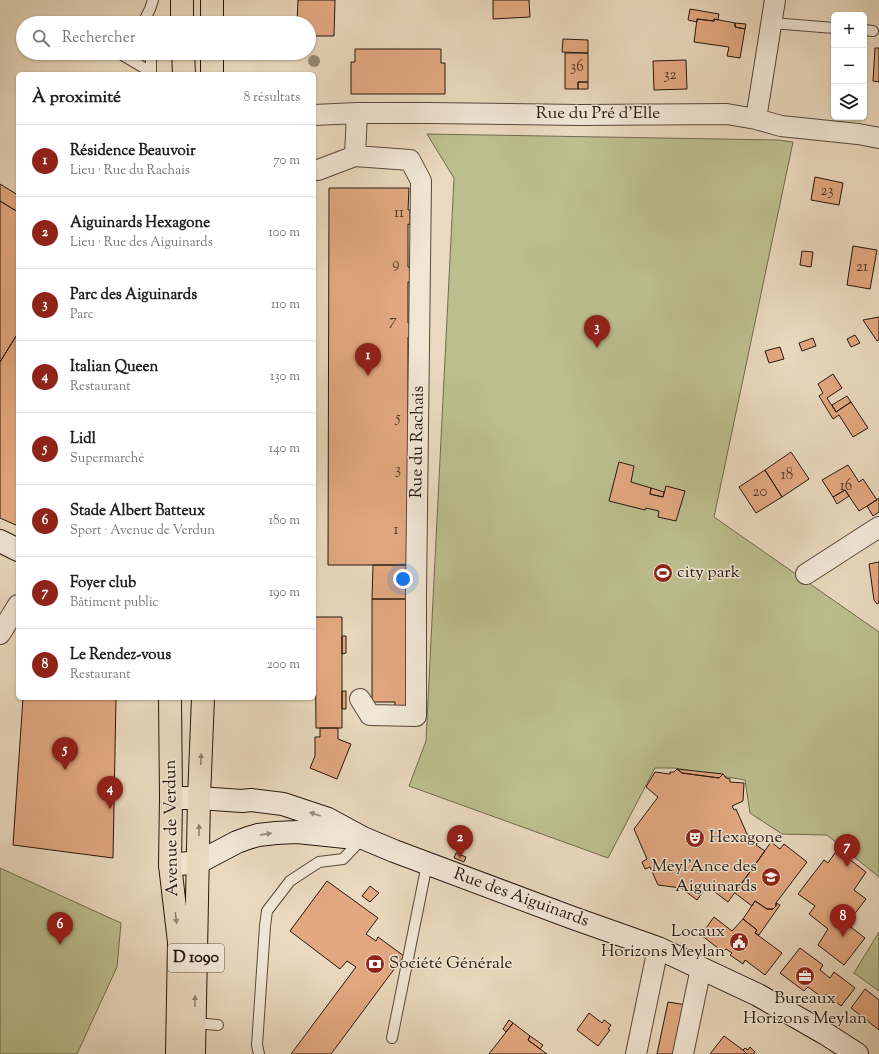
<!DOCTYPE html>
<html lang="fr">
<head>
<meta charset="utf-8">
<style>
	body { margin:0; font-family:"Sorts Mill Goudy",serif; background:#f2f2f2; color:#222 }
	.controls { position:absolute; right:12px; top:12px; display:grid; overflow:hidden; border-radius:6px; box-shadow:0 1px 3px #0004 }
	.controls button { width:36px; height:36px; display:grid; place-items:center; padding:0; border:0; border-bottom:1px solid #e0e0e0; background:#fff; color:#222; font:20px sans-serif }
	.you { position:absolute; left:403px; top:579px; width:14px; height:14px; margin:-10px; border:3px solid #fff; border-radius:50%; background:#1a73e8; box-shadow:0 0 0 6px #1a73e833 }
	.badge { display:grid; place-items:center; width:26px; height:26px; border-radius:50%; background:#8f2418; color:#fff; font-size:13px; font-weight:700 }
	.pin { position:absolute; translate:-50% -33px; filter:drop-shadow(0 1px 2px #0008) }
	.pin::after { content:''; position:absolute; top:21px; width:14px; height:12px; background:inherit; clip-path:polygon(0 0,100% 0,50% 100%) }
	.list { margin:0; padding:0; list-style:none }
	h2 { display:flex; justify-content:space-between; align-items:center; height:52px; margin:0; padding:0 16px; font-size:17px }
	h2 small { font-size:13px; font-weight:400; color:#767676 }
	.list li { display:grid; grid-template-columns:26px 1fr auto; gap:12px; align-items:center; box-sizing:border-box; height:72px; padding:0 16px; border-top:1px solid #e0e0e0 }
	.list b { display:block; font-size:15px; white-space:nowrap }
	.list p { margin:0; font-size:13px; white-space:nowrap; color:#767676 }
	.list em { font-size:13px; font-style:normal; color:#767676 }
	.icon { flex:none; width:22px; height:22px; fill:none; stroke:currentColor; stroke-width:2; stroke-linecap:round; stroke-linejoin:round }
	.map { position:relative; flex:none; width:879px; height:1054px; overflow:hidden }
	.search { position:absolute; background:#fff; box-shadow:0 1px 3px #0004; left:16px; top:16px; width:300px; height:44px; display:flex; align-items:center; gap:10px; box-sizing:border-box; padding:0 14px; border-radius:22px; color:#767676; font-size:15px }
	.panel { position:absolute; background:#fff; box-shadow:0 1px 3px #0004; left:16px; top:72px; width:300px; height:628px; border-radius:6px }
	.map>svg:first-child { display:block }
	.green { fill:#bcbe8e; stroke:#716b4f }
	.building { fill:#e3a881; stroke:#261810 }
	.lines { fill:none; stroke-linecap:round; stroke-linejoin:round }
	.lane-casing { stroke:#57483c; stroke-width:12 }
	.street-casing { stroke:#57483c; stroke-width:22 }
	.secondary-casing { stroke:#261810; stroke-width:24 }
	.primary-casing { stroke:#261810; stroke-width:24 }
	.lane { stroke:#f1e6d5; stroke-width:10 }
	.street { stroke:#f1e6d5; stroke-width:20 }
	.secondary { stroke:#f1e6d5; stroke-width:22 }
	.primary { stroke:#ead9be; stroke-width:22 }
	.tree { fill:#978a73 }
	.oneway { fill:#928270 }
	.oneway2 { fill:#96897c }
	.labels { text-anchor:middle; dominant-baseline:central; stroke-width:3; stroke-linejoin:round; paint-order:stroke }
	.number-label { font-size:15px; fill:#553c2c }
	.shield { fill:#f1e6d5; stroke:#63564b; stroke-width:1 }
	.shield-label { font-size:16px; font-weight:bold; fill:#261810 }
	.street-label { font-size:17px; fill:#261810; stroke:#f1e6d5 }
	.poi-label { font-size:17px; fill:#261810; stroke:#f1e6d5; text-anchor:start }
</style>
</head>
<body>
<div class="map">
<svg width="879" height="1054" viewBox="0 0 879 1054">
	<rect width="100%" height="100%" fill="#ead9be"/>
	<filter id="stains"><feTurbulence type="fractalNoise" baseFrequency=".005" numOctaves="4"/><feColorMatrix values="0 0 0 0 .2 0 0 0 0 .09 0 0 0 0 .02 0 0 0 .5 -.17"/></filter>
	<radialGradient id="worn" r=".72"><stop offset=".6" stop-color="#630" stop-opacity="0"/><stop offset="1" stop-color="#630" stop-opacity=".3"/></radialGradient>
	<!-- green -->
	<path class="green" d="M427,134L778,140L793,142L714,517L879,632V877L827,835L782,834L750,813L745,780L674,768H655L608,858L409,786L426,741L454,178Z
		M0,868L121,923L117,967L77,1054H0Z
		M879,932V991L854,973Z"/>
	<!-- building -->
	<path class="building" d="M298,0H335L334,36H309V23H297Z
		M493,0H529L530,17L493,19Z
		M690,9L719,14L718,20L714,19V21L697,19V22L688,20Z
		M697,19L714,21V19L735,23V27L745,29L740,58L727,56L729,47L694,42Z
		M735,23L746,24L745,29L735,27Z
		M563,39L588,40V53L562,52Z
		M875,48H879V82L873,81Z
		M355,49H441V63H445V94H351V62H355Z
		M565,53H588V82H578V89H565Z
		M686,60L687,89L654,90L653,61Z
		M578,82H588V89H578Z
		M815,177L843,183L839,205L811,200Z
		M0,184L18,195V212L0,201Z
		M329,188H409L408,210H410V225L408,224V267H410V282H408V323H410V337H408V414H410L408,565H328Z
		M0,201L18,212V333L0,362Z
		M853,246L877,250L870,289L847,285Z
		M802,251L813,252L811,267L800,265Z
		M879,317V340L877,341L863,320Z
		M18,333V526L0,518V362Z
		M855,335L860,343L851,347L847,339Z
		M813,338L816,346L802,351L799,343Z
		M780,347L784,359L769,363L765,351Z
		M833,374L842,388L827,398L836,412L851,402L868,428L853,437L839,415L833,419L819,396L823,393L818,384Z
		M847,396L851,402L836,412L832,405Z
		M791,452L809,479L782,497L765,470Z
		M619,462L634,466L631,482L651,488L650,494L663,497L666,486L685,491L676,521L658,517L659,511L646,508L645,510L609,501Z
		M848,465L859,482L863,479L877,500L859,511L845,490L833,497L822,480Z
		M765,470L782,497L756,513L739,487Z
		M651,488L664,492L663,497L650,494Z
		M845,490L849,496L837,504L833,497Z
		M879,498V512L873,516L867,506Z
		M879,562V603L877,604L874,600L869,564Z
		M373,565H408V599H372Z
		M372,599H408V711H395V702H372Z
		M315,617H342V728H316Z
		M342,636H346V653L342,654Z
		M342,691H346V709H342Z
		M23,698H116L113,858L13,845Z
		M320,728H338V739L351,744L337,779L310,768L315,756V737H320Z
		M677,769L682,773L719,778L723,774L726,778L730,779V782L744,783L743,801L732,806L734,810L736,809L747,834L758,842L756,845L765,851L728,902L707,886L697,900L681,888L658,885L650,867L645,869L642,862L647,859L634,829L658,797L646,787L655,772L670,774V772H674Z
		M677,769L723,774L719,778L682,773Z
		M771,842L780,849L784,844L807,862L776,903V906L773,909H767L755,901L752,906L735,893Z
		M837,850L866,872L854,890L866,899L847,924L865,938L844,965L818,945L828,929L809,914L815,906L798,894L824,860L828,863Z
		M456,853L466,857L464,862L454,858Z
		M327,881L378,918L366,934L376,941L378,937L404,956L331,1054H291L356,967L347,961L340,969L290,931Z
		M370,886L379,893L370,902L362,896Z
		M755,901L767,909H773L776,906V903L780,905L759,935L755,933L757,930L743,919Z
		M714,917L732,931L743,919L757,930L755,933L782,953L765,975L745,960L743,964L730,955L732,953L726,949L723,952L701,935Z
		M800,948L823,965L820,970L830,978L834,972L855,988L841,1006L826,994L823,998L808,987L804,991L780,973Z
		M865,989L879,1000V1030L851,1008Z
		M668,1002L687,1005L676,1054H657Z
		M589,1013L602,1023L604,1020L611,1025L608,1029L610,1030L598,1046L577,1030Z
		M509,1020L513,1023L506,1032L503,1029Z
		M513,1023L530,1036L528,1040L547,1054H489Z
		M530,1036L543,1045L540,1049L528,1040Z
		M724,1036L743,1050L747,1054H710Z
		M750,1047L755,1052L754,1054H747L743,1050L745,1048L748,1050Z"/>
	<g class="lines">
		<!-- lane casing -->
		<g class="lane-casing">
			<path id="lane" d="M143,23L150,9L153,0
				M772,23L834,28
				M864,30L873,31
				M119,53L151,72
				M151,53V74
				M195,1023L218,1025
				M392,1038L427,864
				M259,1054L257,1045L265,926L267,911L290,881L319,862L343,859L361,840"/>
		</g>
		<!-- street casing -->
		<g class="street-casing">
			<path id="street" d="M357,113L355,156L410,160L421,181L416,593V716L370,715L360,699
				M314,115L357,113H428L580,115L727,114L756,119L781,126L858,134L879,138
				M756,119L775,0
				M318,170L355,156
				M806,574L879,527
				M0,634L18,605
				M636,1054L658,948
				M683,1054L701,968"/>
		</g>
		<!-- secondary casing -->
		<g class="secondary-casing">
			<path id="secondary" d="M0,541L18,550
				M171,798H199L242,801L251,800L283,804L328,819L363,838L394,851L573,918L658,948L758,995L826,1034L857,1054
				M170,865L199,862L237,842L248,838L258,835L276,833L297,832L355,838"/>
		</g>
		<!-- primary casing -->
		<g class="primary-casing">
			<path id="primary" d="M182,0V23
				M212,23V0
				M183,53L184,74
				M212,74V53
				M170,698L171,798L170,865L179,942L177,1054
				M194,1054L199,798L203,698"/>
		</g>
		<!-- lane -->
		<use href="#lane" class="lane"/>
		<!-- street -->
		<use href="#street" class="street"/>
		<!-- secondary -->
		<use href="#secondary" class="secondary"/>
		<!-- primary -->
		<use href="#primary" class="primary"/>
	</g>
	<!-- trees -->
	<circle class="tree" cx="314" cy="61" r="6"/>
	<!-- one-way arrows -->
	<defs><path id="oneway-solid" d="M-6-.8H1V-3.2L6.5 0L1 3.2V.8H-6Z"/></defs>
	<g class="oneway">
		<use href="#oneway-solid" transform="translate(201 759) rotate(-88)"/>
		<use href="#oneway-solid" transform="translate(199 830) rotate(-90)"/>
		<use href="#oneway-solid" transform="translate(176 918) rotate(83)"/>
		<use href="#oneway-solid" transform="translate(195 1001) rotate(-89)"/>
	</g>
	<g class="oneway2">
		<use href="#oneway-solid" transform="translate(315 814) rotate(-161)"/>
		<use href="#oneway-solid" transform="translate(266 834) rotate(-8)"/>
	</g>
	<!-- icons -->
	<defs>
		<g id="stadium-disc" transform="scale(1)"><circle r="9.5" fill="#8f2418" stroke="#f1e6d5"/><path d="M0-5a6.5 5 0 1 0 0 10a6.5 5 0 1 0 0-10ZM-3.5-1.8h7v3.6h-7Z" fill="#fff"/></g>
		<g id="theatre-disc" transform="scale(1)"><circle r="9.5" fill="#8f2418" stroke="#f1e6d5"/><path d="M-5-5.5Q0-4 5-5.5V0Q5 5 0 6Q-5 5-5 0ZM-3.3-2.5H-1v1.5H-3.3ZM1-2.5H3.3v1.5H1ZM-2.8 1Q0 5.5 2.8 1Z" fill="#fff"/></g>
		<g id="school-disc" transform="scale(1)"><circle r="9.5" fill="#8f2418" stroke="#f1e6d5"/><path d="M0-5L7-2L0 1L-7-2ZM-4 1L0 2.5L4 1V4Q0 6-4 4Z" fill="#fff"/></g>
		<g id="civic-disc" transform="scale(1)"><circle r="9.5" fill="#8f2418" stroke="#f1e6d5"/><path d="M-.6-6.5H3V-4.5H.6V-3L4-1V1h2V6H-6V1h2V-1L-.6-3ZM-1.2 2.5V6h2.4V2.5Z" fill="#fff"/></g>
		<g id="bank-disc" transform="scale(1)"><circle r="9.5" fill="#8f2418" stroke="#f1e6d5"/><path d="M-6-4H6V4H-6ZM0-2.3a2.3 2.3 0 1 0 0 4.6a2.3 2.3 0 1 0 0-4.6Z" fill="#fff"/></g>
		<g id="office-disc" transform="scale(1)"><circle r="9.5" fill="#8f2418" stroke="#f1e6d5"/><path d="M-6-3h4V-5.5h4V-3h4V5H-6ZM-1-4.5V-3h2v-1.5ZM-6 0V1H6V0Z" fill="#fff"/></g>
	</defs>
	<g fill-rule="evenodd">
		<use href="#stadium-disc" x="663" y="573"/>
		<use href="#theatre-disc" x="695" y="838"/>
		<use href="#school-disc" x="771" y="877"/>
		<use href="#civic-disc" x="739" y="942"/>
		<use href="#bank-disc" x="375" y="964"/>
		<use href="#office-disc" x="805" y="976"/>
	</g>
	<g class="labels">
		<!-- number labels -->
		<g class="number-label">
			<text x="577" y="67">36</text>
			<text x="670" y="75">32</text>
			<text x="827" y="191">23</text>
			<text x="399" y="213">11</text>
			<text x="396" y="264">9</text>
			<text x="862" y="267">21</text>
			<text x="393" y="321">7</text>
			<text x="398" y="418">5</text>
			<text x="398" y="470">3</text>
			<text x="787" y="475">18</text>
			<text x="846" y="486">16</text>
			<text x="760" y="492">20</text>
			<text x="396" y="530">1</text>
		</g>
		<!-- shield labels -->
		<rect class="shield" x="168" y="944" width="56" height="28" rx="3"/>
		<g class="shield-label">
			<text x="196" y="958">D 1090</text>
		</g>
		<!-- street labels -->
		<g class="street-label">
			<text x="598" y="114">Rue du Pré d'Elle</text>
			<text transform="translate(418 442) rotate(-89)">Rue du Rachais</text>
			<text transform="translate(172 828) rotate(-91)">Avenue de Verdun</text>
			<text transform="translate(521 898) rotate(20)">Rue des Aiguinards</text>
		</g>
		<!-- poi labels -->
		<g class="poi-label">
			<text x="677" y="573">city park</text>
			<text x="709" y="838">Hexagone</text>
			<text x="757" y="867" text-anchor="end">Meyl'Ance des<tspan x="757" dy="20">Aiguinards</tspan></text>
			<text x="725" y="932" text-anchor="end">Locaux<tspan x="725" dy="20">Horizons Meylan</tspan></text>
			<text x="389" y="964">Société Générale</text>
			<text x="805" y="999" text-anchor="middle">Bureaux<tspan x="805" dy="20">Horizons Meylan</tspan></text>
		</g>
	</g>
	<rect width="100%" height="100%" filter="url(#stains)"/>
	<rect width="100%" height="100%" fill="url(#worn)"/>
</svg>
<div class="controls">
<button>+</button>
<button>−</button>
<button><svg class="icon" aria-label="layers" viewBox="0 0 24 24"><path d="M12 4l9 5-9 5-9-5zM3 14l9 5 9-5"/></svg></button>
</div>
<div class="you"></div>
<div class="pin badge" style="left:368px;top:376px">1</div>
<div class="pin badge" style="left:460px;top:858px">2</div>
<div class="pin badge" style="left:597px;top:348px">3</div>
<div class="pin badge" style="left:110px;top:809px">4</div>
<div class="pin badge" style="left:65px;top:770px">5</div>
<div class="pin badge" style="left:60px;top:945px">6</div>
<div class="pin badge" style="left:847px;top:867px">7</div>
<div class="pin badge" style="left:843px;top:937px">8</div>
<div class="search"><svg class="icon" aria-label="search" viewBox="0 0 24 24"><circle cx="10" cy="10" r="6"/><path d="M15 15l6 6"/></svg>Rechercher</div>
<section class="panel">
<h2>À proximité<small>8 résultats</small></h2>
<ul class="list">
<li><span class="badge">1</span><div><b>Résidence Beauvoir</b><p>Lieu · Rue du Rachais</p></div><em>70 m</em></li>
<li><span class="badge">2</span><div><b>Aiguinards Hexagone</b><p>Lieu · Rue des Aiguinards</p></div><em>100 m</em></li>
<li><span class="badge">3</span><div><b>Parc des Aiguinards</b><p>Parc</p></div><em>110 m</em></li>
<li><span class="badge">4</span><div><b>Italian Queen</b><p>Restaurant</p></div><em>130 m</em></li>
<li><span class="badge">5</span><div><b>Lidl</b><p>Supermarché</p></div><em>140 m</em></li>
<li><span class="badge">6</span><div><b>Stade Albert Batteux</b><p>Sport · Avenue de Verdun</p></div><em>180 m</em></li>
<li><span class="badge">7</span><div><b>Foyer club</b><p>Bâtiment public</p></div><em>190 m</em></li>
<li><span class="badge">8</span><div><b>Le Rendez-vous</b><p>Restaurant</p></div><em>200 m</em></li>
</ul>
</section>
</div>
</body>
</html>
